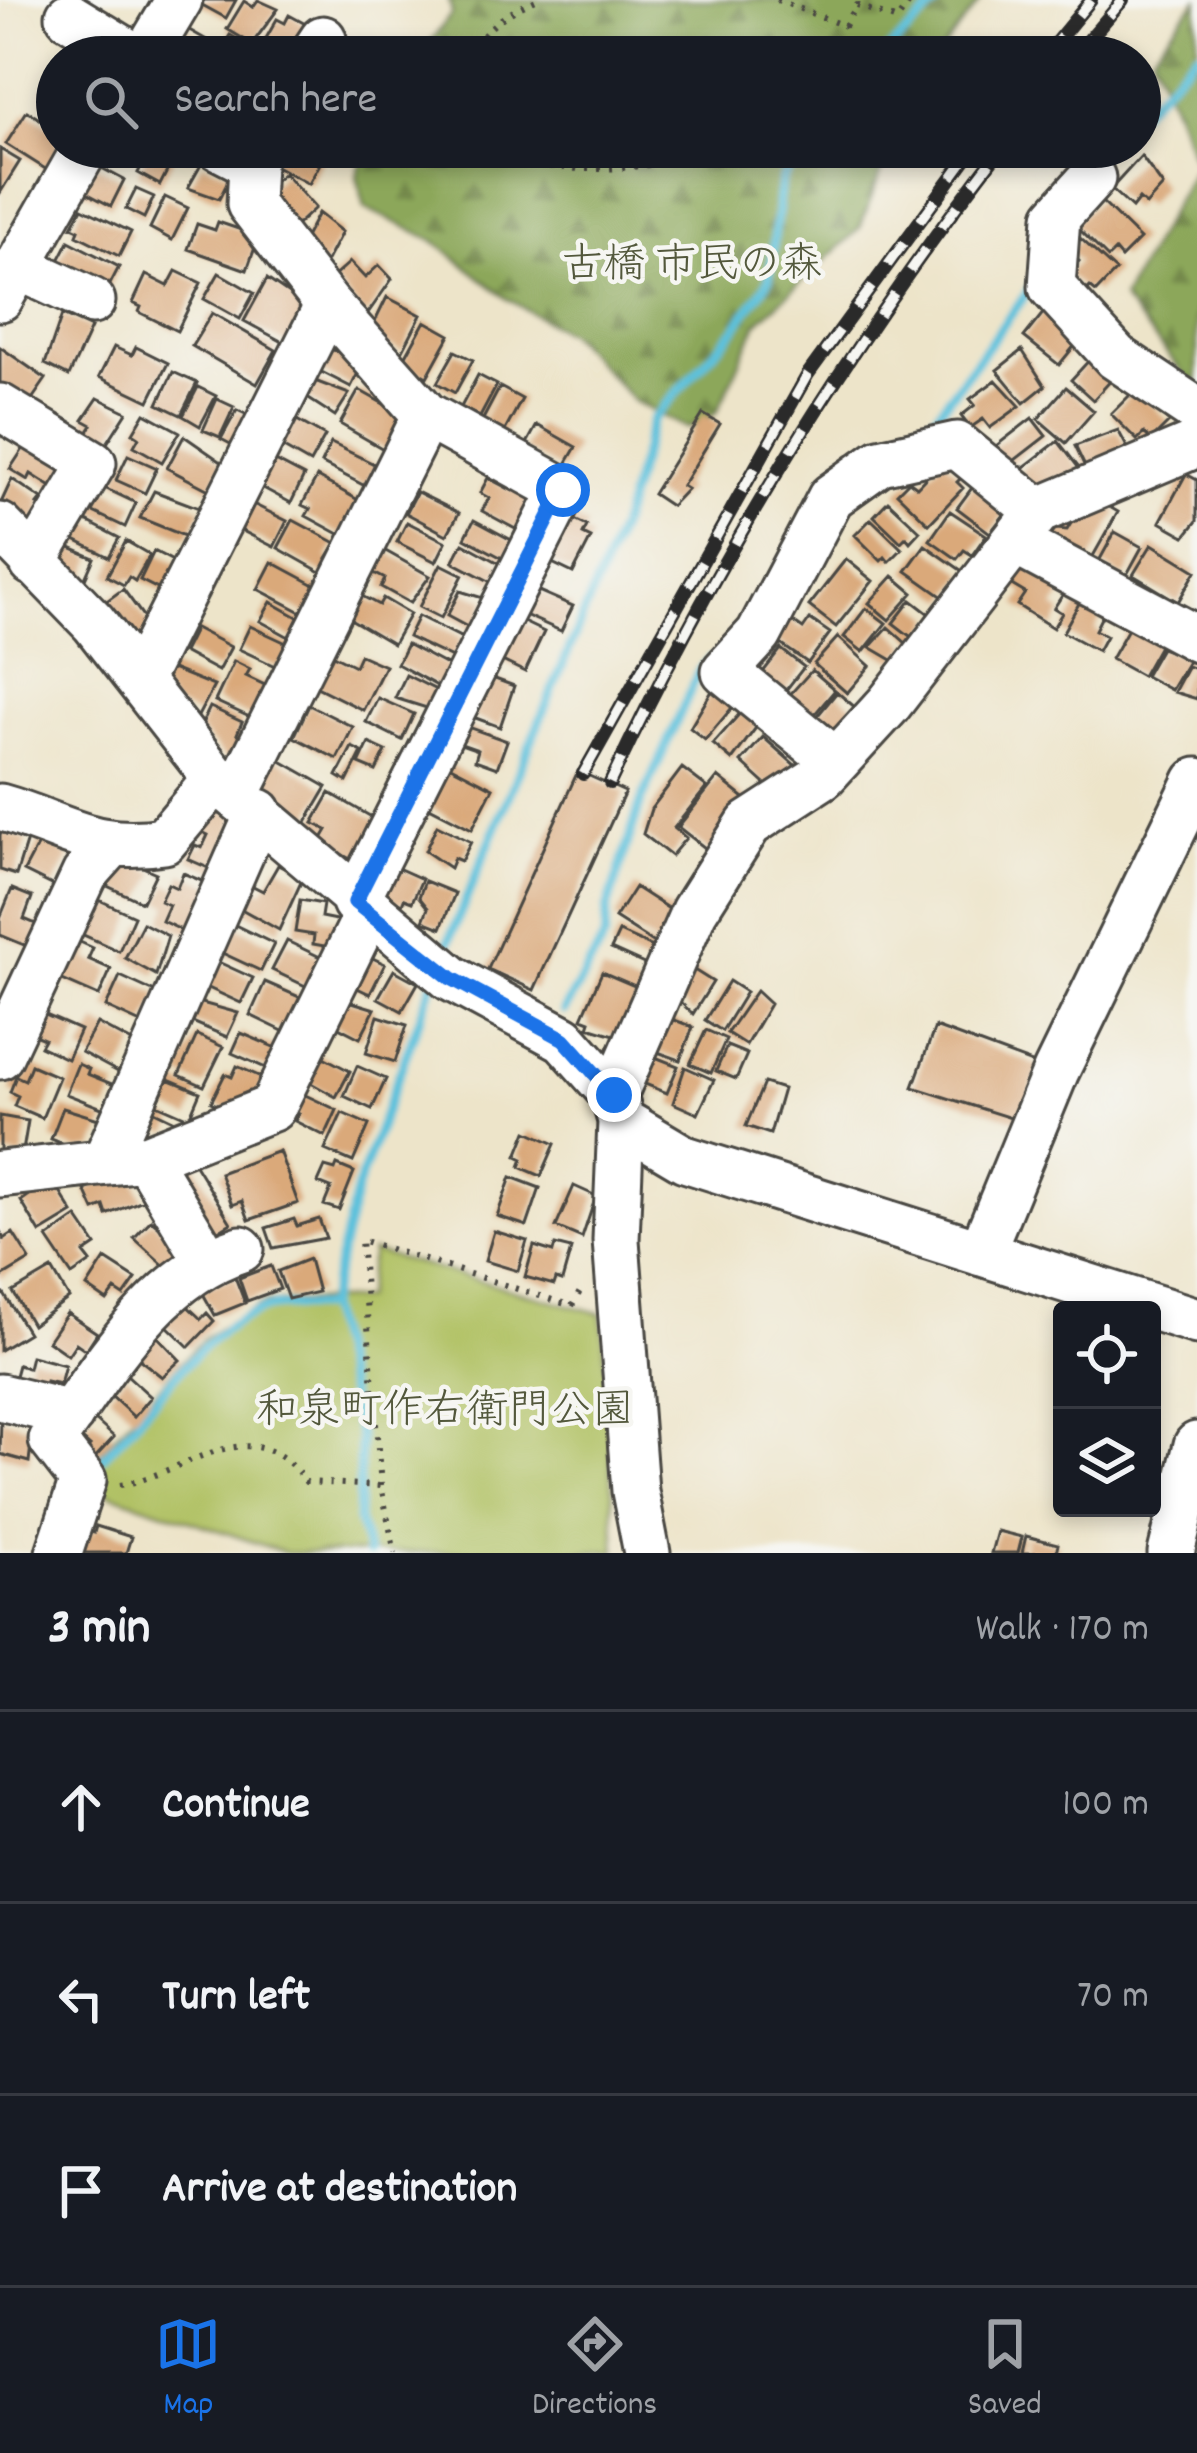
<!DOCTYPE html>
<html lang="en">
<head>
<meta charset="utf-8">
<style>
	body { margin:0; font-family:Dekko,"Klee One",sans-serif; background:#20242c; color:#f1f3f6 }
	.controls { position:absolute; right:36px; bottom:36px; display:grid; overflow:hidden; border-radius:12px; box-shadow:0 6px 18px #0003 }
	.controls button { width:108px; height:108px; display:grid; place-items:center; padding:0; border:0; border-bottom:3px solid #363941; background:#171b24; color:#f1f3f6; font:60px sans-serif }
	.stop { position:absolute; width:36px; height:36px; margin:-27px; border:9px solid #1a73e8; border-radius:50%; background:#fff }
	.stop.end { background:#1a73e8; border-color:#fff; box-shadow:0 3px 12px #0008 }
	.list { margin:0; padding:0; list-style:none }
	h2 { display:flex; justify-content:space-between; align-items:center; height:156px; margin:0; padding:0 48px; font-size:51px }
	h2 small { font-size:39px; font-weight:400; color:#9ea1a6 }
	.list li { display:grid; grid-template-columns:78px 1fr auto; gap:36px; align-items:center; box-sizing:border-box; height:192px; padding:0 48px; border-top:3px solid #363941 }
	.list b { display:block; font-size:45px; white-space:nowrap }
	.list em { font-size:39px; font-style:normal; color:#9ea1a6 }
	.icon { flex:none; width:66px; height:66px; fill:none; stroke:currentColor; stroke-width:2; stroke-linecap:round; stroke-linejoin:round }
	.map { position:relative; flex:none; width:1197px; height:1553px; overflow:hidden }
	.search { position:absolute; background:#171b24; box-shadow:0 6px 18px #0003; left:36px; right:36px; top:36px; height:132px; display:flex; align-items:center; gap:30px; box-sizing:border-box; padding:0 42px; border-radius:66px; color:#9ea1a6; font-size:45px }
	.sheet { height:732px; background:#171b24 }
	nav { display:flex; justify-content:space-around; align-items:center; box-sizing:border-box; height:168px; border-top:3px solid #363941; background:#171b24; font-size:33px; color:#9ea1a6 }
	nav a { display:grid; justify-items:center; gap:6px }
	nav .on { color:#1a73e8 }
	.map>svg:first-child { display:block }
	.green { fill:#b0c164; stroke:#6e7648; stroke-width:3 }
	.forest { fill:url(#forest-firs); stroke:#5c6942; stroke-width:3 }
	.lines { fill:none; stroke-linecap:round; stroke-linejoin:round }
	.stream { stroke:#5dc1dc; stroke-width:9 }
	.building { fill:#daa97a }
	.minor-casing { stroke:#484743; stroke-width:51 }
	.path { stroke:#484743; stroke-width:6; stroke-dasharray:3 9; stroke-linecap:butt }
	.minor { stroke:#fff; stroke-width:45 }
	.rail-casing { stroke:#2b2b2b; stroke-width:14 }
	.rail { stroke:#f6f6f2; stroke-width:9; stroke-dasharray:27; stroke-linecap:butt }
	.route { stroke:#1a73e8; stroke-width:15 }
	.labels { text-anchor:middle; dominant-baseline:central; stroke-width:9; stroke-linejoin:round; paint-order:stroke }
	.park-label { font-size:42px; fill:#53583c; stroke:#f6f6f2 }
</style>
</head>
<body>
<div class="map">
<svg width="1197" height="1553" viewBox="0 0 1197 1553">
	<defs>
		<pattern id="forest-firs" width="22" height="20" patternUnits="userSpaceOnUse" patternTransform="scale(3)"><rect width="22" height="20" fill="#8ca75a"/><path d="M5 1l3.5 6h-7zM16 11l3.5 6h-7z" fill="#73884b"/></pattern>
	</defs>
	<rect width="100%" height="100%" fill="#f6f6f2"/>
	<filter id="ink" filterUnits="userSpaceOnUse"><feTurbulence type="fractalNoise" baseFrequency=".00833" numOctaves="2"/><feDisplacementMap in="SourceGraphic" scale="24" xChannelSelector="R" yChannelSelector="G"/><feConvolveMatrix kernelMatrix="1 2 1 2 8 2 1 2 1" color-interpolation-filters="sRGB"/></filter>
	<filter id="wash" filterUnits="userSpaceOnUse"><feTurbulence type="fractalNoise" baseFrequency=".004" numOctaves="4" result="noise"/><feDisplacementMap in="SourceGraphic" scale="48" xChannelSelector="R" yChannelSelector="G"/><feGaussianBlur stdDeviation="2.7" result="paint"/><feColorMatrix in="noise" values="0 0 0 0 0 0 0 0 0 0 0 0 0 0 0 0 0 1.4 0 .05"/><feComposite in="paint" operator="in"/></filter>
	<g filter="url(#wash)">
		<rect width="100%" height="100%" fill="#ede4c9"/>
		<!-- green -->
		<path class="green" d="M372,1251L602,1314L616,1551L286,1553L93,1488L83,1471L204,1338L264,1303L364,1299Z"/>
		<!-- forest -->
		<path class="forest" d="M449,0H981L937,57H419L452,13Z
			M1197,0V382L1188,379L1122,299L1196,164L1152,54Z
			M367,147H890L860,228L757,323L717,413L687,428L635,402L571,336L506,298L433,240L365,208L357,176Z"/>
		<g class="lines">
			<!-- stream -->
			<path class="stream" d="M881,57L942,0
				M1140,111L1197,53
				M1090,163L1106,147
				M918,439L1033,285
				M443,955L621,524L653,419L735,329L769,280L781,181L803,147
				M564,1011L605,937L607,909L641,802L699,671L710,659
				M91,1468C145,1422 193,1334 262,1310C279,1303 308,1308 327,1307
				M368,1553L358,1520L360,1439L327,1307L357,1188L433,982"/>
		</g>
		<g id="blocks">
			<!-- building -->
			<path class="building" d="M193,0H236L226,18Z
				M258,0L278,9L252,44L227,29L244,1L253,7Z
				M289,15L311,27L293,57L264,42L277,19L285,23Z
				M184,27L212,43L203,57L168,54Z
				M230,35L253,48L247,57H216Z
				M27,111L57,130V147H62L47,170L6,144Z
				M151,147L179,148L160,185L138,173Z
				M281,147H315L324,156L309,184L272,164Z
				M0,149L20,161L0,193Z
				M1141,156L1163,186L1146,205L1139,199L1132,208L1111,189Z
				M202,163L232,174L219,199L188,188Z
				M96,165L124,180L111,206L77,188Z
				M284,173L315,208L288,233L261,194Z
				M136,189L154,197L144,218L126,209Z
				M165,197L188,208L172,240L150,228Z
				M1099,199L1140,239L1121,258L1115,251L1108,258L1074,224Z
				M82,208L131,232L119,256L77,235L79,230L72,227Z
				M318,213L342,232L324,266L300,247Z
				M218,222L259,236L247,270L188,249L197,224L215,230Z
				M1080,238L1116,271L1096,292L1090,287L1086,291L1067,274L1079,261L1068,251Z
				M69,241L119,267L105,294L55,268Z
				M350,262L365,278L379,265L392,279L366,316L331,279Z
				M176,271L201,283L177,331L139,312L141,307L133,303L146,275L168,286Z
				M219,273L254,293L240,319L204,299Z
				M267,279L308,307L292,347L244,321Z
				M387,297L421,315L402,352L376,339L371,330Z
				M1044,312L1076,344L1059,365L1024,337Z
				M212,313L276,350L257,384L192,346Z
				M62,315L91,328L69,376L45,364Z
				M425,321L450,335L427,377L402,363Z
				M0,347L46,379L28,405L0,386Z
				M114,347L132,355L136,347L168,363L149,401L99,377Z
				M325,347L364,361L351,387L308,365Z
				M1022,350L1045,386L1024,403L997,370Z
				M455,351L473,360L455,393L437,383Z
				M1093,356L1115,376L1093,400L1071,380Z
				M173,372L197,383L181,415L158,404Z
				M478,375L497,385L480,417L461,407Z
				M307,378L349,394L335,416L298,392Z
				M996,380L1020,406L990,428L983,419L970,428L961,416L975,405L970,399Z
				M198,387L216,396L200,426L183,416Z
				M500,387L522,399L501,438L482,421Z
				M1066,387L1094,411L1066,443L1038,419Z
				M1136,389L1169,422L1151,440L1144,433L1137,440L1111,414Z
				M359,390L412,420L392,454L340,424Z
				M98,398L127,412L102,451L87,433L92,425L83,420Z
				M217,399L234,407L220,437L203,430Z
				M237,410L254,418L238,448L221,439Z
				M145,413L180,432L162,462L134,446L139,437L133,433Z
				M703,414L720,424L682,486L687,489L671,506L653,494Z
				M288,415L325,436L310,463L273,442Z
				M1032,418L1046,436L1006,467L992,449Z
				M537,425L576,447L562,471L524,449Z
				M1118,430L1127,447L1118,452L1122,459L1089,475L1075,446Z
				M184,436L223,463L209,490L167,468Z
				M29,440L70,467L56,490L31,474L28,480L10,469Z
				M1058,441L1082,472L1066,483L1061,477L1034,489L1020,470Z
				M331,443L376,465L365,486L321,463Z
				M128,455L157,468L145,493L116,480Z
				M266,456L304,476L291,503L252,482Z
				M944,459L962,477L957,482L963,488L929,524L897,493L909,481L917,487Z
				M1186,474L1197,480V521L1185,536L1160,522Z
				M317,477L360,501L341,535L306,516L310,509L302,505Z
				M488,478L513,491L518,484L544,490L521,532L482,511L489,498L480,493Z
				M12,479L42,499L38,504L43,507L31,526L0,505Z
				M977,481L1011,506L990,533L957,508Z
				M98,485L136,503L125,527L87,509Z
				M154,491L202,509L187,537L140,518Z
				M417,492L459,513L447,535L406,513Z
				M243,499L287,521L274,547L231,525Z
				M1096,499L1118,512L1088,565L1047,542L1055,529L1067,530L1079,510Z
				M888,501L920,531L910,542L906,537L901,542L874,516Z
				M950,511L986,535L972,555L964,550L957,559L930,540Z
				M564,515L587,526L583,534L591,538L573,573L542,558Z
				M79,517L119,538L109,557L69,537Z
				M871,519L902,549L889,562L885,557L881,561L855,535Z
				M293,520L336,543L327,558L335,563L328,576L278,548Z
				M474,520L515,542L506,560L465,538Z
				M407,522L446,542L436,562L397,542Z
				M1115,532L1142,547L1125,578L1098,563Z
				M126,541L150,555L135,581L129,577L124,585L107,576Z
				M463,543L503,565L493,583L453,562Z
				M1152,544L1196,571L1178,602L1133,575Z
				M925,545L965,573L947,600L906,571Z
				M68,547L94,558L83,583L59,567Z
				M382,549L430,576L410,603L381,587L385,579L370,571Z
				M154,551L182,566L168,594L140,580Z
				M846,559L873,581L836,627L809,606Z
				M272,562L324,590L309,616L258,589Z
				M441,564L463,575L441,618L419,607Z
				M1023,564L1065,591L1054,608L1062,613L1053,628L1017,605L1025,593L1010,584Z
				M893,576L913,593L889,620L869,603Z
				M527,586L573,606L561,631L525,615L530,603Z
				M123,589L151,627L130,653L97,608Z
				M460,591L486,599L475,631L447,616Z
				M360,595L379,605L383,598L410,614L393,644L347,617Z
				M1082,598L1105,610L1095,630L1106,636L1098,651L1063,632Z
				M911,600L933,617L919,643L893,623Z
				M271,602L310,624L300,643L260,621Z
				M866,608L886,623L863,652L844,637Z
				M418,616L462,638L452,658L408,637Z
				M786,617L803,629L810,619L830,633L808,663L772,638Z
				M517,619L544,632L525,672L492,656Z
				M250,626L299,649L277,667L239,649Z
				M888,627L908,645L894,661L870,647Z
				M1129,627L1160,644L1142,676L1111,659Z
				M195,628L231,647L218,671L183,652Z
				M838,637L870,666L847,693L814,664Z
				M407,644L450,667L439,687L397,664Z
				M1161,648L1190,658L1171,690L1145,676Z
				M781,649L804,667L779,699L756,681Z
				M329,653L355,666L360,655L385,666L363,710L313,685Z
				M234,661L250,669L246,676L269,687L254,719L215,701Z
				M1188,666L1197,670V699L1174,692Z
				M167,667L214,686L198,716L173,704L159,685Z
				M812,670L835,690L808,722L784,701Z
				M406,675L442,693L433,710L395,698Z
				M487,676L514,686L500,727L473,717Z
				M715,686L736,703L705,740L690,728Z
				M837,692L863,714L828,732L814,720Z
				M378,698L414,714L402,740L366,722Z
				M309,705L353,727L337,759L294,737Z
				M210,707L242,722L237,734L251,741L237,770L199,730Z
				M742,711L758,725L732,760L713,744Z
				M468,727L507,741L497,768L475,760L478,750L461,744Z
				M763,737L796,766L774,792L741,762Z
				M369,743L386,751L376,771L359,764Z
				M352,747L362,752L347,782L337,776Z
				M276,758L327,787L304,826L264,793L268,785L262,781Z
				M443,762L493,788L472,829L422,803Z
				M682,768L707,787L674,828L686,838L671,856L643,834L651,809Z
				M578,771L625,792L534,990L488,969Z
				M718,777L754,806L714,855L678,827Z
				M330,793L382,823L359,864L320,842L327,830L313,823Z
				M219,808L235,815L222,874L188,859L195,845L202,848L208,835L202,832Z
				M437,825L471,842L461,861L454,858L450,868L425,851Z
				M0,832L27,840L16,875L0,870Z
				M42,837L69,857L54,886L24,871Z
				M127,860L156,873L142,902L103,884Z
				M278,865L303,878L279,930L236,906L249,884L263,891Z
				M391,865L422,879L412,902L404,899L402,904L378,893Z
				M183,873L216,887L194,936L162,921L169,905L160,901L168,884L177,888Z
				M425,881L455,893L441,928L423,921L428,908L419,897Z
				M635,887L683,918L663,949L615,918Z
				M12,889L32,897L24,919L43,927L34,949L0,935V918Z
				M97,899L134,916L119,951L77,932Z
				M300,900L323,904L321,917L341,921L336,948L313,944L314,935L295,932Z
				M229,922L274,944L261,971L216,950Z
				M143,923L168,936L156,975L125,958Z
				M619,932L661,951L653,968L611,949Z
				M287,941L326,960L312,989L272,970Z
				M80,942L93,948L88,959L111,969L99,996L58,978Z
				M360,952L385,964L370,994L345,982Z
				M214,960L253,978L241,1003L202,985Z
				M394,970L418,983L402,1011L378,998Z
				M694,970L713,982L693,1014L677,999Z
				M602,972L642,989L621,1037L588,1027L590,1021L582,1018Z
				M120,976L159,994L145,1025L106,1007Z
				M729,981L746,992L722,1031L705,1020Z
				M265,982L304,999L289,1034L250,1015Z
				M756,991L770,1004L746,1045L727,1033Z
				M339,998L375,1009L360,1038L327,1021Z
				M191,1000L238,1013L227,1037L183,1018Z
				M41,1013L80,1030L67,1059L40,1046L44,1039L32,1034Z
				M378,1016L407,1025L395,1062L366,1053Z
				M672,1019L693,1027L680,1060L652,1050L661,1027L668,1030Z
				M97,1023L136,1044L120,1073L81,1052Z
				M935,1027L1040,1066L1020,1121L913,1087Z
				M706,1030L726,1039L711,1073L690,1064Z
				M241,1033L286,1052L277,1073L232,1053Z
				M197,1035L223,1047L204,1086L179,1075Z
				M727,1046L747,1054L736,1079L716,1071Z
				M314,1052L350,1071L336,1097L300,1077Z
				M650,1055L678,1066L667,1093L640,1082Z
				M78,1064L89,1069L87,1074L117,1086L107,1110L66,1094Z
				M31,1065L59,1077L42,1118L14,1106L18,1096L10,1092L16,1076L25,1080Z
				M237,1066L265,1079L254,1101L235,1114L211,1102L225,1074L232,1077Z
				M357,1066L386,1079L372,1109L344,1096Z
				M685,1067L714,1080L698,1114L673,1103Z
				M168,1079L200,1092L189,1118L157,1104Z
				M764,1083L783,1089L770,1134L746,1126Z
				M301,1093L337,1110L325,1136L295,1121L299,1113L293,1110Z
				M146,1107L175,1121L168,1134L156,1128L147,1146L131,1138Z
				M63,1108L105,1121L94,1148L78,1150L51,1139Z
				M342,1113L369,1125L353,1162L325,1150Z
				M0,1116L28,1121L22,1157L0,1153Z
				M527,1131L555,1144L541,1176L520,1167L523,1159L517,1156Z
				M279,1151L298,1203L249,1220L242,1201L232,1205L220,1173Z
				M194,1163L231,1223L207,1238L170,1176Z
				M337,1165L354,1172L339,1210L324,1205L331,1188L318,1183L325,1167L335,1170Z
				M131,1170L143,1200L107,1215L104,1206L94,1210L85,1190Z
				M511,1177L540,1188L527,1226L497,1216Z
				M52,1179L73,1213L40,1233L21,1201Z
				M574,1186L596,1196L582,1238L556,1227Z
				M77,1217L96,1245L84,1253L91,1262L72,1275L47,1238Z
				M294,1219L297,1226L319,1219L326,1238L273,1248L266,1228Z
				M151,1220L187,1249L168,1269L134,1238Z
				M0,1231L4,1239L13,1233L30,1260L0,1278Z
				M494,1231L527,1241L518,1271L485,1261Z
				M555,1245L571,1249L562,1281L556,1279L554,1285L525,1277L534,1246L553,1252Z
				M105,1259L136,1279L124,1296L115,1290L107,1301L87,1287Z
				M309,1259L318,1292L288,1299L278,1271Z
				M271,1266L280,1289L247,1301L239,1278Z
				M52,1269L69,1298L32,1325L13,1292Z
				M235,1277L245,1303L215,1315L201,1290Z
				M4,1294L28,1333L0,1350V1296Z
				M183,1302L201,1319L207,1313L214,1321L189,1347L164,1323Z
				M67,1313L97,1333L86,1350L76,1343L68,1355L48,1341Z
				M155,1334L180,1360L162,1377L134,1355Z
				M31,1356L65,1365L60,1384L46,1381L43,1390L13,1383L18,1365L28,1368Z
				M126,1374L151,1397L134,1417L109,1394Z
				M93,1418L114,1437L91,1462L82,1454L90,1446L78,1435Z
				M1,1419L33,1427L29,1462L0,1454Z
				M96,1526L131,1537L126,1553H75L82,1530L94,1533Z
				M997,1531L1022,1537L1018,1553H991Z
				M1026,1536L1058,1544L1056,1553H1022Z"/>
		</g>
	</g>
	<g filter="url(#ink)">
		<use href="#blocks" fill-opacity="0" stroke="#484743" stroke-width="3"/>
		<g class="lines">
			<!-- minor casing -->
			<g class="minor-casing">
				<path id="minor" d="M69,16L136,57
					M145,57L179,0
					M311,57L323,39
					M219,147L252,164L250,204L328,305L426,415L236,796
					M1092,178L1057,217L1052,287L1116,357L1197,411
					M17,266L92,301
					M0,298L86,147
					M0,407L93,463L33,563
					M0,526L94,623L216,779L451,978L564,1039L614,1095L621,1121L616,1240L635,1491L647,1553
					M1015,542L1197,639
					M140,678L328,305
					M835,761L725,671L759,634L831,497L880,462L957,445L1038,511
					M0,807C67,826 91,852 164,841L216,779
					M355,902L563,490L426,415
					M0,1056L85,874L110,846
					M614,1095L694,911L749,824L823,776L889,704L1038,511L1197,444
					M621,1121L685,1159L1197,1321
					M146,1158L207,1260
					M105,1162L259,812
					M0,1174L146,1158L272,1108L368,913
					M981,1253L1056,1071L1197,781
					M0,1397L71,1414
					M59,1553L83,1480L52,1440C103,1370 155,1276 241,1249
					M1171,1553L1197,1445"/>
			</g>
			<!-- path -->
			<path class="path" d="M777,0L845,26L847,57
				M845,26L857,5L897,20L911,0
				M473,57C481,27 509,12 536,0
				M494,147C542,183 668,169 722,147
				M120,1485C184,1475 253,1405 306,1482L381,1486L395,1553
				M381,1486L361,1240L572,1306L582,1288"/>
			<!-- minor -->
			<use href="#minor" class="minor"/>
			<!-- rail casing -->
			<g class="rail-casing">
				<path id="rail" d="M1044,57L1091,0
					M1074,57L1123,0
					M583,774L808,374L974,147
					M610,783C717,556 848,346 1002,147"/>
			</g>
			<!-- rail -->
			<use href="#rail" class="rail"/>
		</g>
	</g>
	<g class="lines" filter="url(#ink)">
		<!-- route -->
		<path class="route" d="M563,490L355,902L451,978L564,1039L614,1095"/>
	</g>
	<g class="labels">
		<!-- park labels -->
		<g class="park-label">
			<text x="692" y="268">古橋 市民の森</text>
			<text x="445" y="1414">和泉町作右衛門公園</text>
		</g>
	</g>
</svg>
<div class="controls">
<button><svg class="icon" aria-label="locate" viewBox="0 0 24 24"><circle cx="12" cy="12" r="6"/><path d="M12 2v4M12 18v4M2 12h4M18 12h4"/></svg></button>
<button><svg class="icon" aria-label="layers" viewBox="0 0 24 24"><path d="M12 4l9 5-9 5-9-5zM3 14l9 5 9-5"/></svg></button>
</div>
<div class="stop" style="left:563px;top:490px"></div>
<div class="stop end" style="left:614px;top:1095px"></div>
<div class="search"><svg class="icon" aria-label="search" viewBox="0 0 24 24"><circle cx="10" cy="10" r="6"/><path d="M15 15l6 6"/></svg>Search here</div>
</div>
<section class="sheet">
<h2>3 min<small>Walk · 170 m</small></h2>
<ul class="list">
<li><svg class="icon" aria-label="ahead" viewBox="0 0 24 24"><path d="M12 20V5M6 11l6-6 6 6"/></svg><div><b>Continue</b></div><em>100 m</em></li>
<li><svg class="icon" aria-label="left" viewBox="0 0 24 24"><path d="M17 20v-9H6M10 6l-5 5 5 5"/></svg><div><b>Turn left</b></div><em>70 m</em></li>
<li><svg class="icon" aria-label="arrive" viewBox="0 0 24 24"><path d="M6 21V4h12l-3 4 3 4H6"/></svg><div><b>Arrive at destination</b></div></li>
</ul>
</section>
<nav>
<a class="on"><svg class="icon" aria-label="map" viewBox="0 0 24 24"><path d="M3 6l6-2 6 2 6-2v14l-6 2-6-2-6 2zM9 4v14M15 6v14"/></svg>Map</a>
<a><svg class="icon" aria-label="directions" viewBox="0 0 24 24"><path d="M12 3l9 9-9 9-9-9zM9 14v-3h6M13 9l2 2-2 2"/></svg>Directions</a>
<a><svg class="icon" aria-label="saved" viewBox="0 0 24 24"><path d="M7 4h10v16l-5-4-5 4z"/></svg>Saved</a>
</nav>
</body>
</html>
